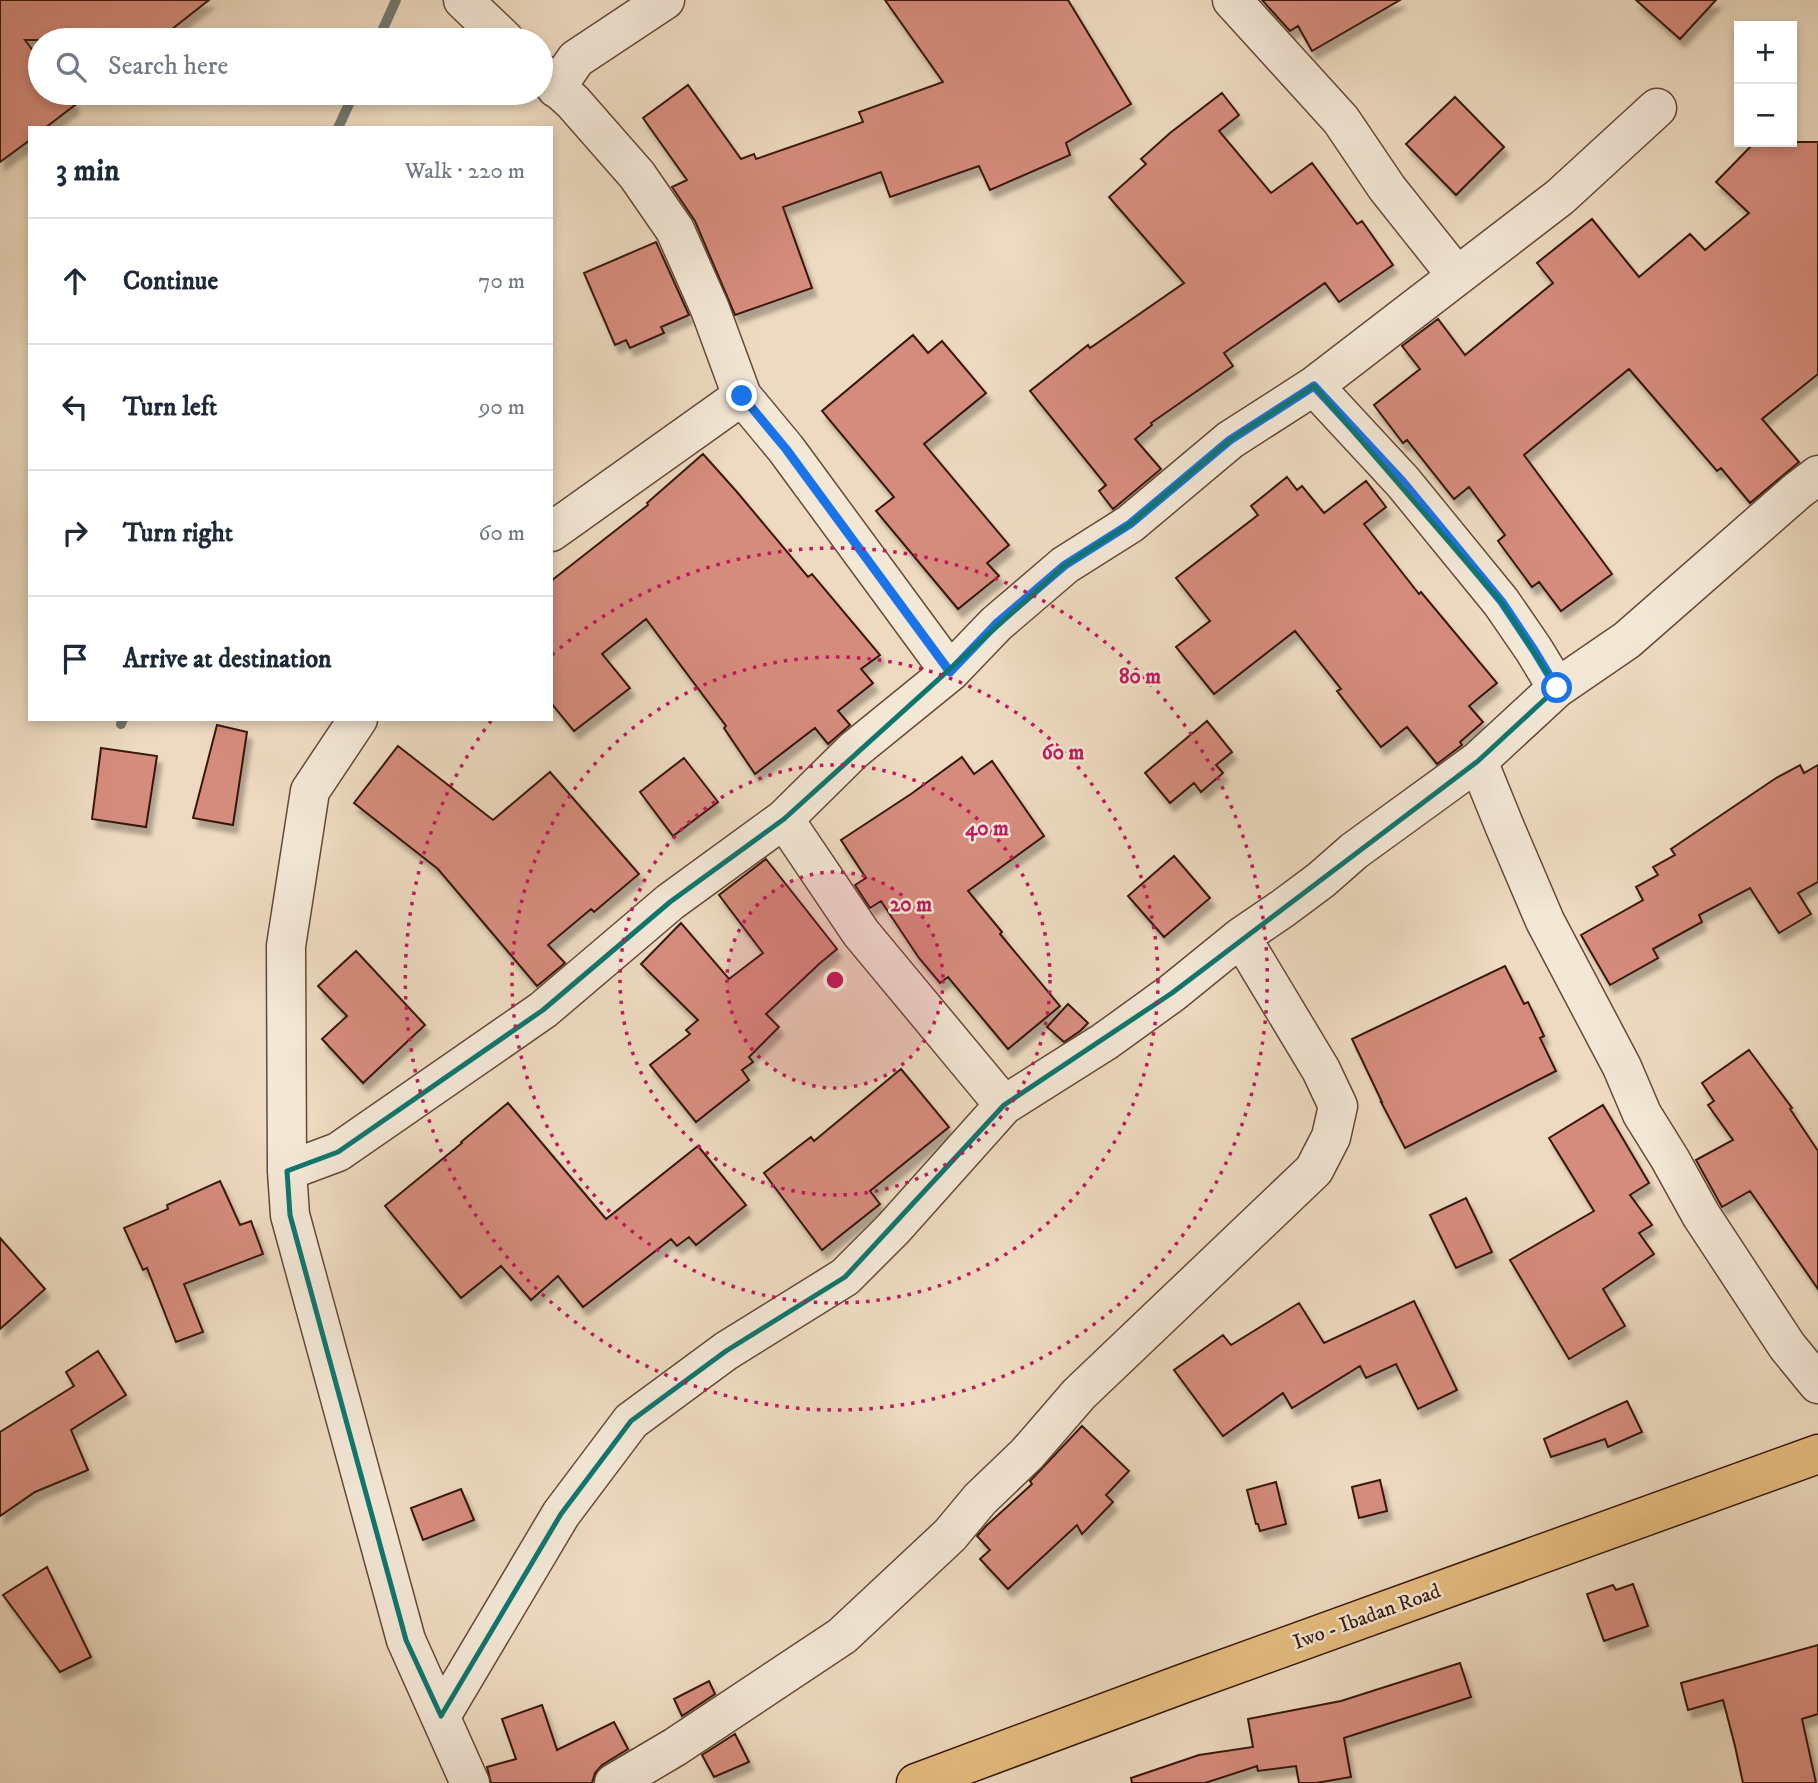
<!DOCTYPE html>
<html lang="en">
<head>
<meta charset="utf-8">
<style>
	body { margin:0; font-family:"IM FELL DW Pica",serif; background:#f6f6f7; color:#1f2937 }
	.controls { position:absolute; right:21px; top:21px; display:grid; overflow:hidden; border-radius:0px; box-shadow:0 4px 10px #0003 }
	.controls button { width:63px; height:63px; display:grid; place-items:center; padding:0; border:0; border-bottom:2px solid #e0e1e3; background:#fff; color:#1f2937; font:35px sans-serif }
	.stop { position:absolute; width:21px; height:21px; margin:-16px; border:5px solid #1a73e8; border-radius:50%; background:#fff }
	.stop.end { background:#1a73e8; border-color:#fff; box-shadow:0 2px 7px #0008 }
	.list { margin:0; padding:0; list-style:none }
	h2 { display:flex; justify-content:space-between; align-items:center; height:91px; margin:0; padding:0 28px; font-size:30px }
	h2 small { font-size:23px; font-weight:400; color:#747a83 }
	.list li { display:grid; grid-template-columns:46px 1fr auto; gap:21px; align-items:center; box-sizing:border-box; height:126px; padding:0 28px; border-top:2px solid #e0e1e3 }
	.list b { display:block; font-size:26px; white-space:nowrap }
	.list em { font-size:23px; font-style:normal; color:#747a83 }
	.icon { flex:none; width:38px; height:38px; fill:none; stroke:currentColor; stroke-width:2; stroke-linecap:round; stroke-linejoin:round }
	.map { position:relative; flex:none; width:1818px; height:1783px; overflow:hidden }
	.search { position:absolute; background:#fff; box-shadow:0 4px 10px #0003; left:28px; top:28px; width:525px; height:77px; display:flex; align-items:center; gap:18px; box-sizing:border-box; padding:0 24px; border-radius:38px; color:#747a83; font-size:26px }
	.panel { position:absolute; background:#fff; box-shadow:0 4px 10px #0003; left:28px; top:126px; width:525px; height:595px; border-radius:0px }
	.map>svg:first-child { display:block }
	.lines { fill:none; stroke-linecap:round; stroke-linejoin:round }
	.stream { stroke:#727a71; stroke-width:10 }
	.building { fill:#d68c7d; stroke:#371909; stroke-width:2; filter:url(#shadow) }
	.minor-casing { stroke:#644937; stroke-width:41 }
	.major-casing { stroke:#371909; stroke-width:41 }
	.minor { stroke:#f3e7d6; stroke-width:38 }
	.major { stroke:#e6bd80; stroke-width:38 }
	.route { stroke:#1a73e8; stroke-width:9 }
	.marked { fill:none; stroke:#0f766e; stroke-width:5; stroke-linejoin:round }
	.ring { fill:none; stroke:#c2185b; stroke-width:3.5; stroke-dasharray:3.5 7 }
	.labels { text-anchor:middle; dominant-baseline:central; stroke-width:5; stroke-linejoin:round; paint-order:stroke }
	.street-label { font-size:21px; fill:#371909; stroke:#f3e7d6 }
	.centre { fill:#c2185b; stroke:#f3e7d6; stroke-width:3.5 }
	.ring-label { font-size:21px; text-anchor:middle; font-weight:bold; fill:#c2185b; stroke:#f3e7d6; stroke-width:5; stroke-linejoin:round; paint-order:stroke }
</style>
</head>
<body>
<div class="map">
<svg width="1818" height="1783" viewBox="0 0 1818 1783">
	<defs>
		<filter id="shadow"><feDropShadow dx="4.5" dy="8" stdDeviation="2" flood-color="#0004"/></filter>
	</defs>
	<rect width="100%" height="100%" fill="#eddac0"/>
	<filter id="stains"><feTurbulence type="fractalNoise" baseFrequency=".00286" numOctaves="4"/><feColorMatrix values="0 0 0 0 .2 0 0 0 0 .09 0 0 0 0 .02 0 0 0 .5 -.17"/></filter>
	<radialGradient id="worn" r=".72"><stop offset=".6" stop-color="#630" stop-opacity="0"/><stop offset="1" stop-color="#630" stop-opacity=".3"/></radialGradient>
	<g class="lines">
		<!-- stream -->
		<path class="stream" d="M378,40L396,0
			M338,128L354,93
			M121,724L123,719"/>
	</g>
	<!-- building -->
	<path class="building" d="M0,0H209L158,40H25L40,60V93H66L75,105L45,128H30V140L0,162Z
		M885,0H1068L1131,104L1066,143L1070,155L990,190L979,166L890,197L881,172L783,207L812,288L735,315L695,221L672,187L687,180L643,118L688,85L741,159L754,154L756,159L863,122L859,112L943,82Z
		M1262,0H1400L1312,51L1298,26L1290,31Z
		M1636,0H1716L1680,39Z
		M1222,93L1239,115L1219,131L1271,193L1312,163L1357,224L1362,221L1393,265L1339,302L1325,283L1224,353L1233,366L1151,423L1152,425L1135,439L1161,469L1113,509L1099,491L1106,485L1030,391L1088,345L1090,348L1184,283L1109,197L1146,164L1141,159L1170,133Z
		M1455,97L1504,147L1456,195L1406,144Z
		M1755,142H1818V374L1762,419L1799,462L1750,503L1721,468L1717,471L1629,369L1524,455L1612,574L1561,611L1539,582L1532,587L1498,541L1505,535L1469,487L1454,499L1407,440L1403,443L1374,405L1420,369L1402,346L1438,319L1465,355L1553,283L1537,263L1592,219L1639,277L1690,234L1705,250L1749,213L1716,182Z
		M656,242L689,315L661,327L664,333L630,348L626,340L615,345L584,273Z
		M913,335L928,353L942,341L986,393L924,444L1009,545L987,563L999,576L958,609L876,511L894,497L822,411Z
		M703,454L737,492L808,577L812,574L880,655L861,669L873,683L838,711L850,725L828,744L815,728L755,774L724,728L726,726L646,619L602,654L630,688L574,731L551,703V581L648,505L647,503Z
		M1287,477L1297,490L1302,486L1324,513L1366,481L1386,507L1364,524L1419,594L1421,592L1497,683L1469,706L1483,722L1460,742L1462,745L1437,764L1407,727L1381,747L1337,691L1341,689L1295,631L1214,694L1176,647L1210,621L1176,578L1258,515L1251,506Z
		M1207,721L1232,752L1216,765L1223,773L1201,792L1194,783L1170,803L1145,773Z
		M217,725L247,732L233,825L193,818Z
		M398,746L493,820L550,772L639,874L594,912L591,909L548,945L565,963L537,986L438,869L354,803Z
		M101,748L157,756L146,827L92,819Z
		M962,757L974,774L992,761L1044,836L968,891L1002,932L1000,934L1060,1006L1008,1049L948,977L940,983L919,958L881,901L870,908L855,885L866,878L841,840L911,794Z
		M684,758L718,802L673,836L640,792Z
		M1800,765L1804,773L1818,765V882L1798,893L1811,914L1779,933L1750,888L1699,915L1702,922L1653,949L1658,958L1610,985L1581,935L1643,900L1636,887L1658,875L1653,867L1675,855L1671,849L1776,778Z
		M1174,856L1210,898L1164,937L1128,896Z
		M766,859L837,949L819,964L766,1014L779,1027L749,1057L753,1062L742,1070L749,1080L696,1122L650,1065L690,1034L686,1030L698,1020L641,964L681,923L729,979L763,953L719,895Z
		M356,951L425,1025L363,1083L322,1039L347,1016L318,986Z
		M1505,966L1524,1004L1528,1002L1544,1036L1540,1038L1556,1071L1405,1148L1381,1102H1382L1352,1039Z
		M1068,1004L1088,1023L1080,1031L1064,1042L1047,1027Z
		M1749,1050L1792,1108L1790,1109L1818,1151V1289L1750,1191L1722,1207L1696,1160L1733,1140L1708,1105L1714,1101L1702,1083Z
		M901,1069L949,1127L870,1191L880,1204L822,1250L764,1173L811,1137L814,1141Z
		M508,1103L606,1219L698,1146L746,1205L696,1245L689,1237L677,1246L671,1239L583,1307L558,1276L531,1300L501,1266L461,1298L385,1206L462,1143L461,1142Z
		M1603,1105L1649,1183L1630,1195L1652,1225L1639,1233L1654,1254L1603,1289L1625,1326L1569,1359L1510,1260L1594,1211L1549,1138Z
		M220,1181L240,1225L251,1221L263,1254L184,1284L203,1332L176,1342L147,1268L143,1270L124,1228L168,1209L167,1205Z
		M1466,1198L1492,1252L1456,1268L1430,1215Z
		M0,1238L45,1289L0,1329Z
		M1414,1301L1457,1390L1418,1409L1396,1364L1366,1378L1360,1366L1292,1408L1283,1393L1223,1436L1174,1370L1223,1335L1231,1345L1299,1303L1324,1343Z
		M98,1351L126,1395L71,1430L88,1470L35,1492L0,1516V1432L74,1386L66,1372Z
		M1627,1401L1642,1432L1608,1447L1605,1439L1551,1457L1544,1439Z
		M1082,1426L1129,1471L1106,1495L1113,1502L1082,1534L1077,1525L1008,1589L980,1559L990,1550L977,1536L986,1526L1032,1484L1030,1481Z
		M1380,1480L1387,1511L1359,1518L1352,1487Z
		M1276,1482L1286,1524L1260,1531L1258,1524H1256L1247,1490Z
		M461,1489L474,1520L423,1540L411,1508Z
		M47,1567L91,1657L60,1672L3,1595Z
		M1633,1584L1648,1626L1604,1641L1587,1594L1613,1585L1616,1590Z
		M1818,1645V1714L1802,1719L1816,1783H1743L1735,1746L1723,1700L1688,1710L1681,1683Z
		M1460,1663L1471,1697L1344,1738L1351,1777L1316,1783H1299L1296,1766L1258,1771L1257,1766L1205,1783H1132L1131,1778L1199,1755L1253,1747L1248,1719L1341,1701Z
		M709,1681L715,1694L682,1716L674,1699Z
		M542,1705L557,1750L614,1722L628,1749L602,1765L595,1773L592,1783H491L487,1767L516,1759L502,1719Z
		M735,1734L749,1762L714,1777L702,1755Z"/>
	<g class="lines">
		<!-- minor casing -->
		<g class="minor-casing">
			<path id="minor" d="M463,0L505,40
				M1232,0L1341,120L1387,188L1457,276
				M541,73L573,102L637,175L675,230L710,309L742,396L786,449L950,672
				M556,88L576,59L665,0
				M1314,386L1403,482L1501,602L1534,650L1557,688
				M551,532L742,396
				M1478,761L1504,825L1545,921L1622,1067L1642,1114L1670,1159L1701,1215L1787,1346L1818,1384
				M784,819L861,933L1004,1105
				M287,1171L286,946L310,791L358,719
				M441,1716L561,1514L631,1421L726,1351L845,1277L893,1229L1004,1105L1104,1042L1172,993L1241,937L1282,909L1321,880L1354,851L1478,761L1557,688L1627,640L1797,491L1818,475
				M470,1783L406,1640L290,1215L287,1171L338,1152L543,1010L670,902L784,819L854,750L950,672L996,624L1065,565L1130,524L1230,440L1314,386L1560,197L1657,108
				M614,1783L675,1747L842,1636L950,1535L980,1499L1027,1454L1079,1394L1314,1170L1331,1137L1338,1106L1321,1070L1241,937"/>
		</g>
		<!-- major casing -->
		<g class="major-casing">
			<path id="major" d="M916,1783L1182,1684L1818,1454"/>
		</g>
		<!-- minor -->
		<use href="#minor" class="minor"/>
		<!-- major -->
		<use href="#major" class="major"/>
	</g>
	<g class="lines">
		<!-- route -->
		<path class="route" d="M742,396L786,449L950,672L996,624L1065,565L1130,524L1230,440L1314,386L1403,482L1502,602L1534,650L1557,688"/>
	</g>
	<!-- marked area -->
	<path class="marked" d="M1314,386L1501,602L1557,688L1478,761L1172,993L1004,1105L845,1277L726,1351L631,1421L561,1514L441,1716L406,1640L290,1215L287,1171L338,1152L543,1010L670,902L784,819L1065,565L1130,524L1230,440Z"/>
	<!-- distance rings -->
	<circle cx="835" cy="980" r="108" fill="#c2185b" fill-opacity=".12"/>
	<g class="ring">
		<circle cx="835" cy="980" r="108"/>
		<circle cx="835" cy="980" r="215"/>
		<circle cx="835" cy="980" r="323"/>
		<path d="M552 655A431 431 0 1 1 491 721"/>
	</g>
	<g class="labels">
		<!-- street labels -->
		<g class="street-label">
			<text transform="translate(1367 1617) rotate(-20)">Iwo - Ibadan Road</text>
		</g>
	</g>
	<circle cx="835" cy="980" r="10" class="centre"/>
	<g class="ring-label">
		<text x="1140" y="683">80 m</text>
		<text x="1063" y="759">60 m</text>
		<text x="987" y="835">40 m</text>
		<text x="911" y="911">20 m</text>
	</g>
	<rect width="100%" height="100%" filter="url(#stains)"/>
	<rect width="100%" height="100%" fill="url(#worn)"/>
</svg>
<div class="controls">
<button>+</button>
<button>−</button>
</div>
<div class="stop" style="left:1557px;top:688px"></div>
<div class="stop end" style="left:742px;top:396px"></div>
<div class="search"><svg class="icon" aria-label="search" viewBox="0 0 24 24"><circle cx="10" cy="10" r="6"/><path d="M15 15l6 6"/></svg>Search here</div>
<section class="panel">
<h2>3 min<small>Walk · 220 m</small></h2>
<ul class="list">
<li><svg class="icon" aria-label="ahead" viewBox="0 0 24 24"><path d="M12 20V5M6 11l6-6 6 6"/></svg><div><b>Continue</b></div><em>70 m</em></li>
<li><svg class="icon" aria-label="left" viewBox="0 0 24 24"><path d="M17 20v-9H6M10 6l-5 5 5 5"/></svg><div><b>Turn left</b></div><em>90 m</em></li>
<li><svg class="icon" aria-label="right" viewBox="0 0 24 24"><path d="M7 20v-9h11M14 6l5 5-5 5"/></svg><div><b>Turn right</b></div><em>60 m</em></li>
<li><svg class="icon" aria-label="arrive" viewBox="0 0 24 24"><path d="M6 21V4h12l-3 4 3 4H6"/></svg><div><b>Arrive at destination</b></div></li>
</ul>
</section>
</div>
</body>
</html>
